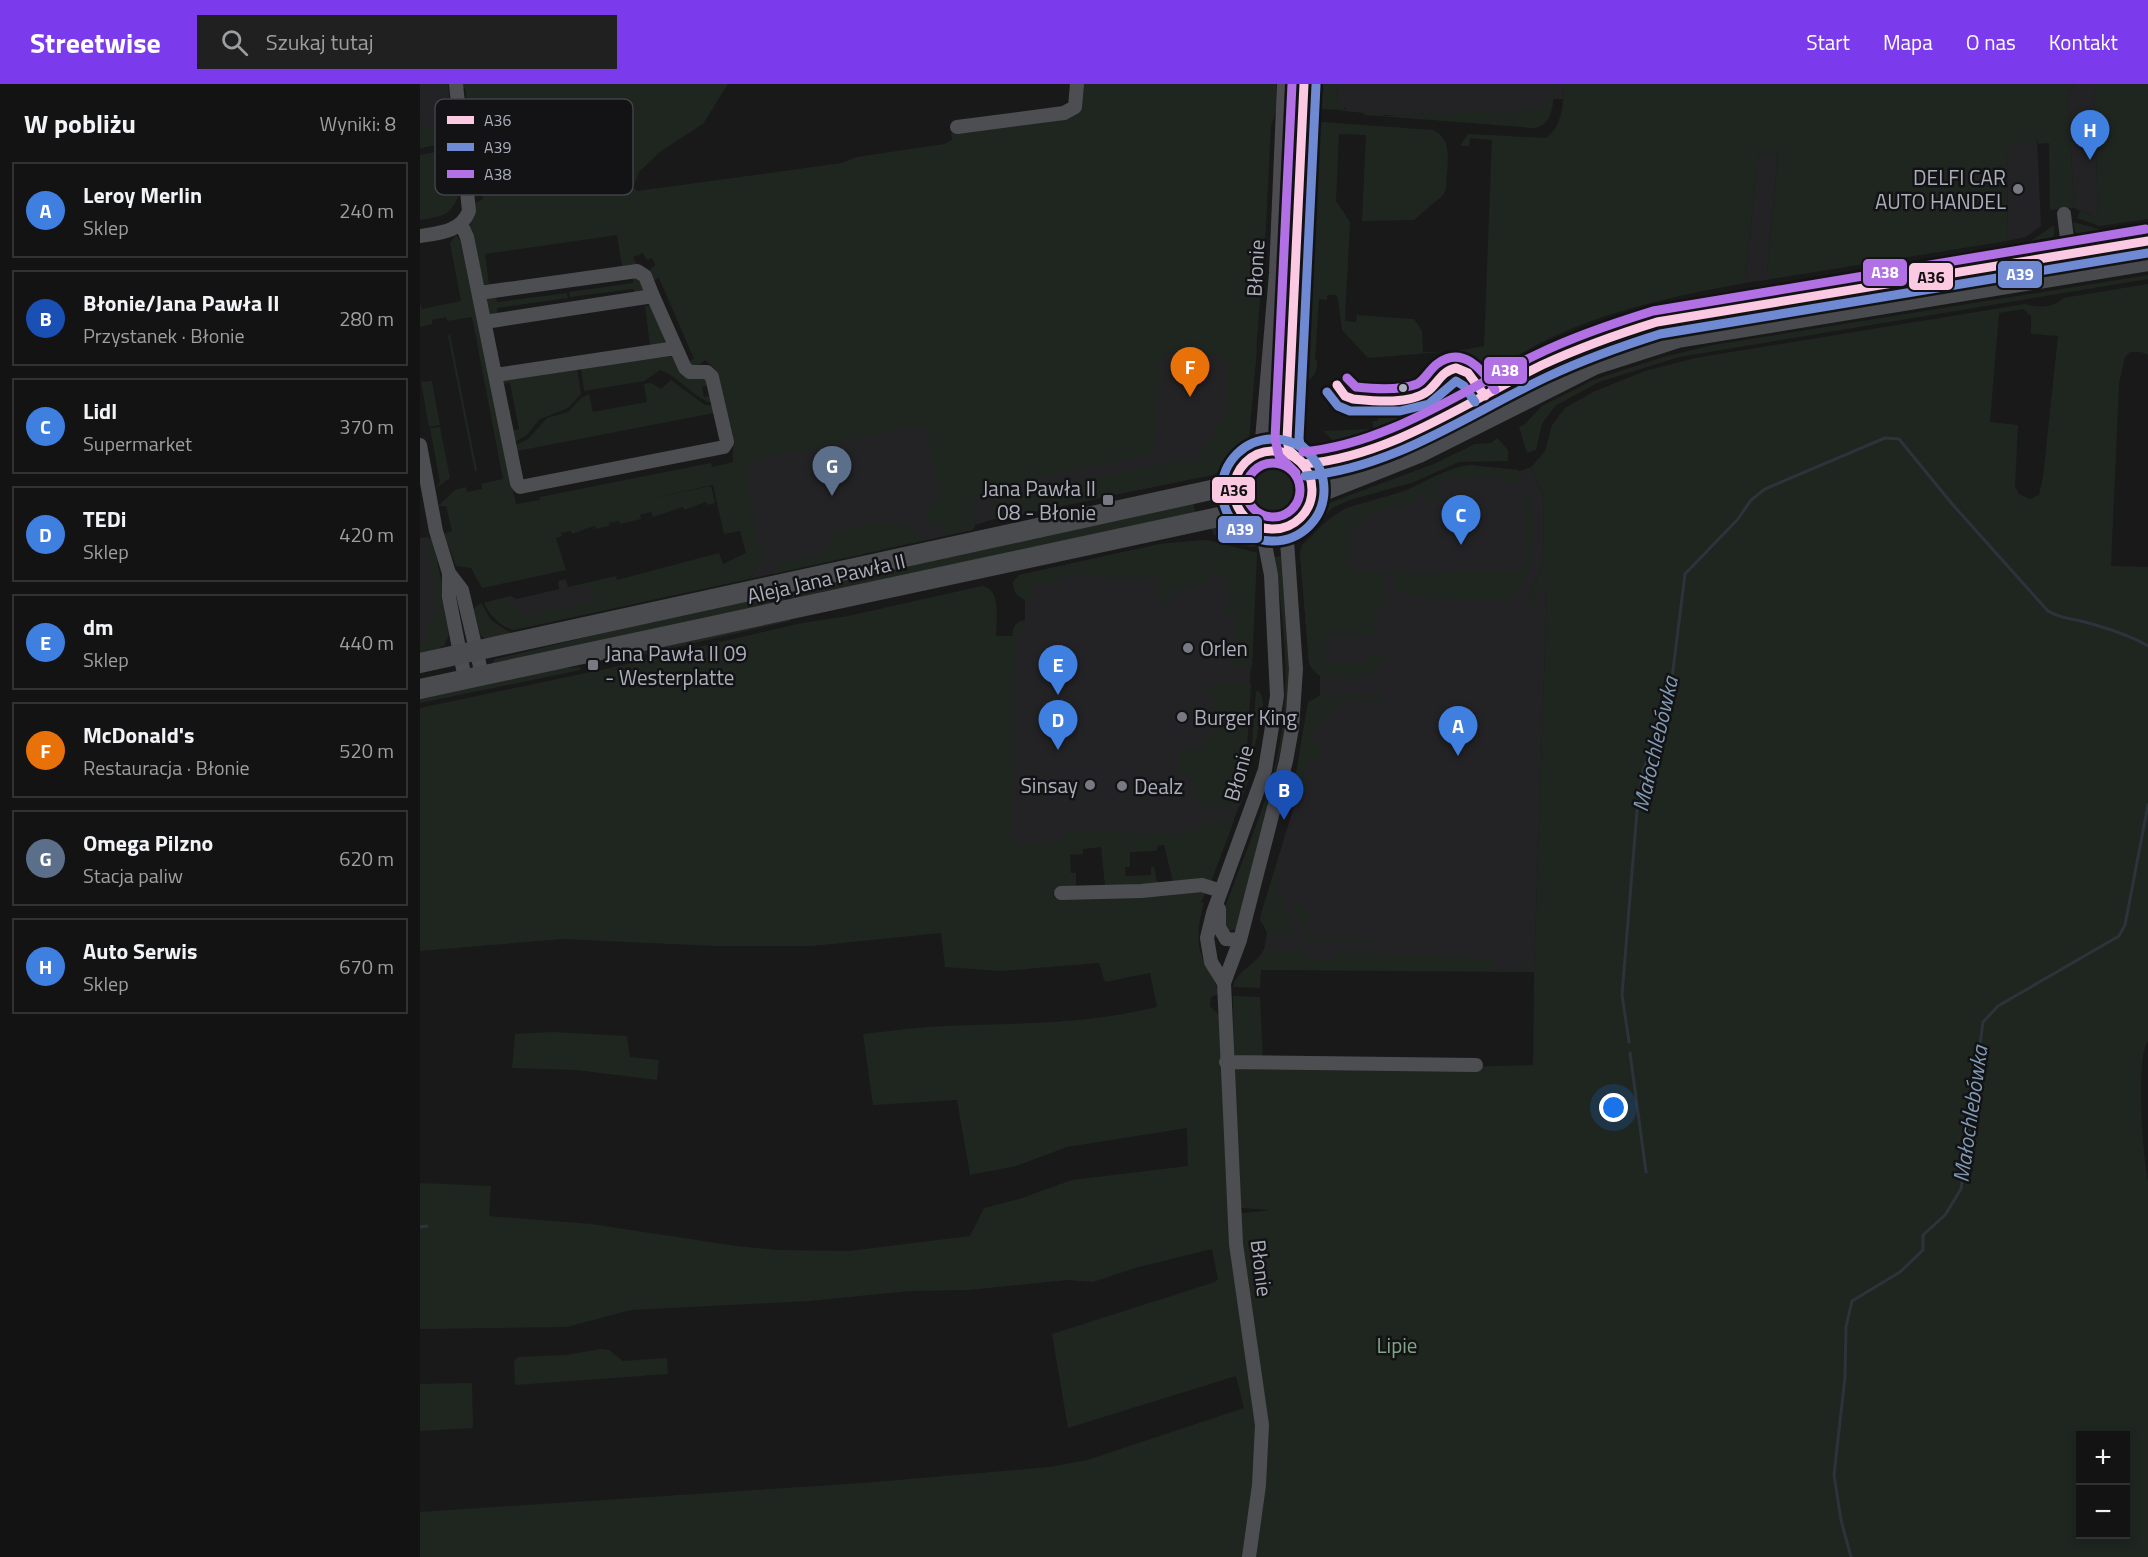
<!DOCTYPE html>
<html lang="pl">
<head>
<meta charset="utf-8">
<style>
	body { margin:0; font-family:"Titillium Web",sans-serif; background:#202021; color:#f1f3f6 }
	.controls { position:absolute; right:18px; bottom:18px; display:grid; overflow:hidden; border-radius:0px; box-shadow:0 3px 9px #0003 }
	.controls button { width:54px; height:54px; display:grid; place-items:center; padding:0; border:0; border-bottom:2px solid #323233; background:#131313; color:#f1f3f6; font:30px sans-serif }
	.you { position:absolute; left:1194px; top:1024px; width:21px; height:21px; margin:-15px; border:4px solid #fff; border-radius:50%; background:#1a73e8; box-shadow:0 0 0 9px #1a73e833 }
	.badge { display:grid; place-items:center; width:39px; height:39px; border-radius:50%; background:#7c3aed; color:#fff; font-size:20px; font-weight:700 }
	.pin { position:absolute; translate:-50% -50px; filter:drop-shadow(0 2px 3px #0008) }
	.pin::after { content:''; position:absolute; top:32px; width:21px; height:18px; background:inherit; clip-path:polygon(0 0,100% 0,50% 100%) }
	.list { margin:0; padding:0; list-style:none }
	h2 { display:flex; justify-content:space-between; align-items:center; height:78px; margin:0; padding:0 24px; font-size:26px }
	h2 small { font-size:20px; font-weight:400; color:#9d9ea0 }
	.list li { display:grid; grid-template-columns:39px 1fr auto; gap:18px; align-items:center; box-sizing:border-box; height:96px; margin:0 12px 12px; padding:0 12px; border:2px solid #323233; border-radius:0px }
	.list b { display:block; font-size:22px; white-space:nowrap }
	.list p { margin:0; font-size:20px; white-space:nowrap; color:#9d9ea0 }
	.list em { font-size:20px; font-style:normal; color:#9d9ea0 }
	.icon { flex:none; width:33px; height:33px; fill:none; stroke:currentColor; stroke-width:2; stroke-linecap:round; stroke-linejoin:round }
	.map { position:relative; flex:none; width:1728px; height:1473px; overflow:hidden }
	header { display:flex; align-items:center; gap:36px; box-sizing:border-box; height:84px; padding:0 30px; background:#7c3aed; color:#fff }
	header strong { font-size:28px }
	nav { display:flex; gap:33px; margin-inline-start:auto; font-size:21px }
	.search { width:420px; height:54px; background:#202021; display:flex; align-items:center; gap:15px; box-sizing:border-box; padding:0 21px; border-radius:0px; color:#9d9ea0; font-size:22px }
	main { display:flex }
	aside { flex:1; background:#131313 }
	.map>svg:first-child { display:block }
	.built { fill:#232325 }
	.green { fill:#1f2620; fill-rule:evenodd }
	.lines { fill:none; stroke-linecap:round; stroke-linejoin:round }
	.stream { stroke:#2c333b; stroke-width:3 }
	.street { stroke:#4d4e52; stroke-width:14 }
	.secondary { stroke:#4c4c50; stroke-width:18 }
	.primary { stroke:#4a4b4e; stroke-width:20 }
	.bus-1-casing { stroke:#131315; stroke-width:14 }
	.bus-2-casing { stroke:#131315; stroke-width:14 }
	.bus-3-casing { stroke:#131315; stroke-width:14 }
	.bus-1 { stroke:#fbc9e2; stroke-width:9 }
	.bus-2 { stroke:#6f8ad2; stroke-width:9 }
	.bus-3 { stroke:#b170e4; stroke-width:9 }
	.poi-dot { fill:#777a82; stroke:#131315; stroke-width:2 }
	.bus-dot { fill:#aaaeba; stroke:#131315; stroke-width:2 }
	.labels { text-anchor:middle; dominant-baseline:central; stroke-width:5; stroke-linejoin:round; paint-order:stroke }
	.poi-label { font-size:21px; fill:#aaaeba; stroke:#131315; text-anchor:start }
	.street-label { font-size:21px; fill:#aaaeba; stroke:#131315 }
	.park-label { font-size:21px; fill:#81a585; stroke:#131315 }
	.water-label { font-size:22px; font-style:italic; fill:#819ab5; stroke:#131315 }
	.key { fill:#131315; stroke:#404247; stroke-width:1.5 }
	.key-label { font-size:16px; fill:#aaaeba }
	.line-badge { stroke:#131315; stroke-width:2 }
	.badge-label { font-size:16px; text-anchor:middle; font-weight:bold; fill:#fff }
	.pale-badge-label { font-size:16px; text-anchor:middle; font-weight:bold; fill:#111 }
</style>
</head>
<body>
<header>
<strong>Streetwise</strong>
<div class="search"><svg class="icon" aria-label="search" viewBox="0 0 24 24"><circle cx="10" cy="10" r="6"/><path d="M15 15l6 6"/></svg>Szukaj tutaj</div>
<nav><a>Start</a><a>Mapa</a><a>O nas</a><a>Kontakt</a></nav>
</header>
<main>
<aside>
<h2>W pobliżu<small>Wyniki: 8</small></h2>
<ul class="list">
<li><span class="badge" style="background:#3f7fe0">A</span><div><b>Leroy Merlin</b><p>Sklep</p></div><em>240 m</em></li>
<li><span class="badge" style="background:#1a4fb4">B</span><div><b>Błonie/Jana Pawła II</b><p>Przystanek · Błonie</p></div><em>280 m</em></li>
<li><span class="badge" style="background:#3f7fe0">C</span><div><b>Lidl</b><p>Supermarket</p></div><em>370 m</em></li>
<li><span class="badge" style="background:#3f7fe0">D</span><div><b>TEDi</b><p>Sklep</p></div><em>420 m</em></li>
<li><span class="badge" style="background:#3f7fe0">E</span><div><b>dm</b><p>Sklep</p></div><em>440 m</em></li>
<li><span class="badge" style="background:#e8710a">F</span><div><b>McDonald's</b><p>Restauracja · Błonie</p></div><em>520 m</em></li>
<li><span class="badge" style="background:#5c6f8a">G</span><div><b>Omega Pilzno</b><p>Stacja paliw</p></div><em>620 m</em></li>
<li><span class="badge" style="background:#3f7fe0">H</span><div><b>Auto Serwis</b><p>Sklep</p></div><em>670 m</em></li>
</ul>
</aside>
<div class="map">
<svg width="1728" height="1473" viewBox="0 0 1728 1473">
	<rect width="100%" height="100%" fill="#191919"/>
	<!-- built -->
	<path class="built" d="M0,0H28L32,58L0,64Z
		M917,0H1144L1143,15H1133L1129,34L1123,41L1115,44L922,27L926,24L918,20Z
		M1655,0H1674L1678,135L1654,124L1648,10Z
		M1617,55L1621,142L1606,153L1587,157L1588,63Z
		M1358,68L1347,189V193L1352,195L1325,199L1338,70Z
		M710,254L837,265L829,356L798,389L578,436L575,435L555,441L552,446L329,495L333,490L336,470L315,376Z
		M1050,381L1100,387L1111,383L1124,413L1123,478L1108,517V525L1121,501L1127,505L1114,888L1074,885V883L841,880L847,849L840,833L874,722V702L888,620L900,611V592L889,579L880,470L882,461L909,435L926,424L982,408L1037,384Z
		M8,453L29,538L25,561L0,574V454Z
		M785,456L837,469L825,694L828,696L808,753L589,763L593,545L598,538L605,536V515L596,510L593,498L599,491L740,460Z
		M146,495L148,503L177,497L185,525L96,545L87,544L80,539L64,519L90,512L97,515L139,505L138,497Z"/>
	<!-- green -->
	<path class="green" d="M21,0H28L32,58L0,64V33L2,45L29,39L26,3H21Z
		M41,0H308L283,40L241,67L219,88L213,103L217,107L422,79L437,73L524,60L532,56L531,49L646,33L662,0H856V27L851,42L846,143L829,356L804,385L793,391L570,436L569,425L578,416L762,376L771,379L798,350L790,347L795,340L805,334L809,281L804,282V272L749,268L748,271H740V283L743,286L739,288L734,365L742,364L733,369L564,406L554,419L555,443L552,446L529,451L503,434L517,416L515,411L519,407L513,377L507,378L512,374L506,346L500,342L461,349L459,356L457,350L416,358L415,364L413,361L383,367L384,373L380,367C363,370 331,370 327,390L337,460L345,471L329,495L94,546C81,543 69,531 64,519L78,515L98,524L101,533L175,516L173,504L167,505L166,502L147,505L144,495L148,503L196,492L197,496L299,469L303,480L326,469L320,447L304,450L293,401L215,418L291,402L295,419L288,421L286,418L264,426L263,423L233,433L231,428L220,431L221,435L200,440L199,437L189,439V442L176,445L175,442L152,450L151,447L141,449L142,452L136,454L146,486L62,504L51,484L36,482L24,450L32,447L26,422H18L35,406L46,403L47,408L62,405L61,400L83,395L52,233L27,237L26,233L12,236V240L0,243V219L2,225L41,217L30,159L36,151L40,156L96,420L120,416V413L291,379L292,383L313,378V363L295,285L285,276L275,284L267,278L274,275L239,194L232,197L228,188L235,181L232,174L227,176L223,169L213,173L216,180L202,182L197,151L65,170L69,200L63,201L49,145L55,119L63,115L58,81L53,68H49L44,20L47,19L45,4H42Z
		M895,0H917L918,20H925L924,26L897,25Z
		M1131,0H1134C1133,16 1135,39 1115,44L945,31L942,27L962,24L964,32L1124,25V16L1133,15Z
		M1144,0H1655L1648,10L1654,124L1630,126L1629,59L1618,60L1617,55L1588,64L1587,157L1352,195L1347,193V189L1358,69L1338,70L1325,199C1237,215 1151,234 1076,285L1079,287C1140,253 1200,229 1268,214L1608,159L1634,141C1636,156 1630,158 1616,161L1263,218L1169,247L1067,296C1058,281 1044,280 1036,267L1064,262L1072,56L1050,54L1049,62H1040L1048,50L1126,54C1143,42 1143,19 1144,0Z
		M1674,0H1728V135L1679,142L1657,134L1660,127L1678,135Z
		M902,38L1013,46C1035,55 1026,85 1026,105L1023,111L994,136L942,137L946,51L919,50L916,117L930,138L925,237L936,238L937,231L994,235L1002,247L1003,268H1022L948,274L922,246L918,215L916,211H907V216L899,215L895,275L897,276C897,288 895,296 881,298L894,51L896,42Z
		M33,65L38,97L34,98L36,109L40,108C31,132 24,132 0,136V71Z
		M1653,138L1687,147L1728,140V143L1660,154L1655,148Z
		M1619,164L1620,168L1310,217L1069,298L1176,247L1231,229L1344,208Z
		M213,191L222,198L225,207L216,213L214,205L150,213L149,208L213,199Z
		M1728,191V195L1259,273L1179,298L1135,322L1122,340L1116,366L1107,369L1099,343L1105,340L1122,322L1173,296L1243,273L1293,261Z
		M1728,200V271L1721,268H1710L1705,273L1699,300L1691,482L1728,483V957C1715,976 1723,1071 1728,1097V1473H832L842,1401L817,1130L850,1126L821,1124L814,981L1039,983L1113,981L1114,888L841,886L840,904L813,903C817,885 837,881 843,866L886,867L888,874L917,875L918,868L1073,875L1074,885L1114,887L1127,505L1121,502L1107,527L1108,517L1123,478L1124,413L1111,383L1125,367L1132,341L1145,324L1173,308L1225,287L1275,274L1605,220C1618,224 1634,224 1643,214ZM1603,225L1611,232V250L1638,252L1623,393L1619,411L1610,415L1599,410L1595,402L1598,341L1570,338L1579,229ZM1660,1352H1706V1450H1660Z
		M147,209L148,214L77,224L78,232H72L66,226V214L75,210L77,218Z
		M233,221L246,259L230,261L225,222Z
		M30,250L57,386L55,388L28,252Z
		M253,272L284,293L289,301L282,303L284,313L291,312L294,319C277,318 258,291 240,286L224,297L164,307L161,284Z
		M157,285L161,310L148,324L120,335L107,351L93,359L91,347L99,345L90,299L81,300L82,297Z
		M1037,291L1044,293L1051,304L1011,325L1007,317C1019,309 1022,294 1037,291Z
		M251,296L285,321L295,322L300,359L294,329L97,367L94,362L108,355L127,334L148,328L161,314L169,310L173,328L227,318L224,300L231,299L241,305Z
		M12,297L20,341L9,343L1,298Z
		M1005,321L1007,327L956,349L917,360L903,347L953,345V337H958L957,329L941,328L995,325V322Z
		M20,343L30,394L15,405L20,398L10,344Z
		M1077,354L1088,366V377L1039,378L994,398L930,416L912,424L883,454L906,420L1014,380L1055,360L1071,359Z
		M824 407a29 29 0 1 1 58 0a29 29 0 1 1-58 0Z
		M1050,381L1098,386L1101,393L1098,398L1091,400L1073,392L1031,394L1022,398L1013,418L1006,419L1005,410L994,412V418L949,429L938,441L929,442L931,487L963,488L965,522H957L956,551L907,549L906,579L945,580L946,572L963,571C961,590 942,591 927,596L926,592C910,594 896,596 889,579L880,470C881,461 886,458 892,452C918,420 951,420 986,406C1006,398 1028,383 1050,381Z
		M1106,410L1111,412C1115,444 1117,487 1094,512L1084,516C1066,515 985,516 976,507L975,488L985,484V490L1101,486L1105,475Z
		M773,417L776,432L373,520L369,505Z
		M455,438C475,437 492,441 505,456L353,490L358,480L402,470L416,446Z
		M818,440L832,449L839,462L831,463L794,451L790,442Z
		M7,453L13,456L25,515L17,523Z
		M785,456L788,490H785V501L761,502L739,524V494L640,492L639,500L613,499V517C602,517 593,511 593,498L599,491L740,460Z
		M787,456L837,469L832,584L818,583L809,573L817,572L815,558L816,529L821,525V522L817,521L812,529H806V523L816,521L815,517L806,516L807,502L803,501V497H811L812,494L803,496V491L790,490Z
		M861,472L870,592L865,647L817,845L807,847L803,832L804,826C823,774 846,723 858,669C872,603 864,538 854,473Z
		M562,502C582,505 576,537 576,552H592L595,541L605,537V543L595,556L592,760L643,757L644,747L760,750L798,736H805L812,742L791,798H753L744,761L737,762V766L734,767L710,768V783H705L706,792L731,791V783H734L738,802H685L681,763L663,765V770L650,771L651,789H656V805L633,808L634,814L788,804L781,818L784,819C778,839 775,860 785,880C790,891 797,898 798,910L791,913L790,922L799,931L840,1341L827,1473H0V1428L443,1399L630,1383L667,1376L824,1324L816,1292L648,1344L632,1250L795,1198L798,1195L792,1165L715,1184L673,1198L648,1196L547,1206L490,1207L389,1217L211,1226L147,1243L0,1245V1099L71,1102L69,1132L171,1140L316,1162L358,1166L429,1167L550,1152L564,1124L599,1115L652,1096L768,1082L767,1044L647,1063L596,1082L550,1091L537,1016L453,1021L443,950C471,947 498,943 526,942C602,939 661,941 737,923L730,889L685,898L679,879L581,887L525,883L521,849L392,862H294L143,855L0,867V624L185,585L382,539L428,532Z
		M363,506L367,521L71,581L75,575Z
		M24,517C30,553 37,558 0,574V559L8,557L5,542L11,539V530L17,528Z
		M61,519L71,536L92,550L70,557L61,552L53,525Z
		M369,532L370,537L184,580L208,568Z
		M160,583L161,586L0,619V613L130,585Z
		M792,599L831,600L825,694L828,696L820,722C813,725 813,722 808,722C781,723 772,725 772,690H759L760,665H782L783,656L792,651L794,611L791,606L784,610L786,603Z
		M838,606L842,612L843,621L830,687L836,608Z
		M957,611L963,618L960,626L957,627V617L921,616L919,625L907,628L901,641H893L892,660L900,661L896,678L888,676L882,694L889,698L884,711L878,710L874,717V702L888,618L900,612Z
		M858,775V784H865L864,789L857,791L856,811L863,812C864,826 873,837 873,850L869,853L849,851L840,836Z
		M882,819V827L890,828L886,844L889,845V852L948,854L949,846L952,855L947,858L888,856L874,825L875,820Z
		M813,912L840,913L843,976L814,975Z
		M133,948L207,952L210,973L239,976L237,996L156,986L92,984L95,950Z
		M181,1265L189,1266L203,1277L247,1274L248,1290L95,1301L94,1277L98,1273L146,1271Z
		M52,1299L53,1344L0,1347V1300Z"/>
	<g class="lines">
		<!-- stream -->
		<path class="stream" d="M1209,958L1202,911L1217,727L1223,687L1249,618L1265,490L1318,435L1331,416L1345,405L1465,354L1479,355L1533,421L1628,527C1641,535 1650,534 1665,538C1683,543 1712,552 1728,562
			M1210,969L1226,1088
			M0,1143L7,1142
			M1431,1473L1421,1436L1414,1391L1425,1293L1426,1243L1432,1217L1480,1188L1503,1166V1151L1525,1131L1541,1105L1563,938L1578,922L1699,852L1705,841L1728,721"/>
		<!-- street -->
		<path class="street" d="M537,43L644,29L655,23L657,0
			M1644,130L1650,179
			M41,140L47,153L97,399L100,403L304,363L307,358L292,293L287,288H270L265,284L233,212
			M0,152C19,149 41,148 49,127L36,0
			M59,209L217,187L225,192L233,212L65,238
			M76,291L256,264
			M0,361L16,447L29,489V513L45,595
			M29,489L42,506L62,591
			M641,809L721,807L782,801L801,807
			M799,825V843L806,855L820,856
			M804,899L791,878L787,854L793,829L845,686L857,612L851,491L842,445
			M806,978L1056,981
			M829,1473L839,1401L842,1341L816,1160L804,899L820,856L866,677L872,644L876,585L866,443"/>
		<!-- secondary -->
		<path class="secondary" d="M839,368L844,356L858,189L866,0
			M873,371L869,366L867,356L884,0"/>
		<!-- primary -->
		<path class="primary" d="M814 406a39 39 0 1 1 78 0a39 39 0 1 1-78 0Z
			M884,380L906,378L974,358L1123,281L1186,254L1237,238L1728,157
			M893,411L999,369L1174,281L1258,254L1728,177
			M0,579L814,401
			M0,605L808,431L823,432"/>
		<!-- bus-1 casing -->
		<g class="bus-1-casing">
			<path id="bus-1" d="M884,0L867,356L869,366L884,380
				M917,301L925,312L933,315C954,317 990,321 1008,307C1018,299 1022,287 1036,284L1048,289L1065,312
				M814 406a39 39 0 1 1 78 0a39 39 0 1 1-78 0Z
				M884,380C971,372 1045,319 1122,281C1159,264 1198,250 1237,238L1728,157"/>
		</g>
		<!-- bus-2 casing -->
		<g class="bus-2-casing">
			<path id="bus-2" d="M907,308L918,322L930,327H980L1009,320L1036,297L1044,302L1055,318
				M802 406a51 51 0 1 1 102 0a51 51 0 1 1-102 0Z
				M892,371L880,360L879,355L896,1
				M885,392C975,384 1049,329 1129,292C1165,275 1202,262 1240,250L1728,169"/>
		</g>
		<!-- bus-3 casing -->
		<g class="bus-3-casing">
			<path id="bus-3" d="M872,0L855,355L859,372L876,389
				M927,294L936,303C954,305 979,307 997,300C1005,296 1009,286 1017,280C1042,261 1063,285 1075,306
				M883,368C969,360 1042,306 1118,270C1155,252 1194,239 1233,227L1726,145
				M826 406a27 27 0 1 1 54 0a27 27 0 1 1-54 0Z"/>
		</g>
		<!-- bus-1 -->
		<use href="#bus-1" class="bus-1"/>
		<!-- bus-2 -->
		<use href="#bus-2" class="bus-2"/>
		<!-- bus-3 -->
		<use href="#bus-3" class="bus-3"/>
	</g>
	<!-- markers -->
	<g class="poi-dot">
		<circle cx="1598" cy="105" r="6"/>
		<rect x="682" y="410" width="12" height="12" rx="3"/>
		<circle cx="768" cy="564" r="6"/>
		<rect x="167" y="575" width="12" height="12" rx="3"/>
		<circle cx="762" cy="633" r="6"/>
		<circle cx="670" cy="701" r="6"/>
		<circle cx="702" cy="702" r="6"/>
	</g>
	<circle class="bus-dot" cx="983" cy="304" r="5"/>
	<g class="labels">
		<!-- poi labels -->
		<g class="poi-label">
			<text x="1586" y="93" text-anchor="end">DELFI CAR<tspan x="1586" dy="24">AUTO HANDEL</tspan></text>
			<text x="676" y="404" text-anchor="end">Jana Pawła II<tspan x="676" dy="24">08 - Błonie</tspan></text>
			<text x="780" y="564">Orlen</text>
			<text x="185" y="569">Jana Pawła II 09<tspan x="185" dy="24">- Westerplatte</tspan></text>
			<text x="774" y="633">Burger King</text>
			<text x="658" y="701" text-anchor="end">Sinsay</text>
			<text x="714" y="702">Dealz</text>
		</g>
		<!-- street labels -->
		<g class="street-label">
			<text transform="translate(835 184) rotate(-87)">Błonie</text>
			<text transform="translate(406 494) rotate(-13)">Aleja Jana Pawła II</text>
			<text transform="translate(818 689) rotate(-74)">Błonie</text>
			<text transform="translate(842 1184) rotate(83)">Błonie</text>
		</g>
		<!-- park labels -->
		<g class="park-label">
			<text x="977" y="1261">Lipie</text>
		</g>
		<!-- water labels -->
		<g class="water-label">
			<text transform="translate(1235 660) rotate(-77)">Małochlebówka</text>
			<text transform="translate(1550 1030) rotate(-82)">Małochlebówka</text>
		</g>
	</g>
	<!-- legend -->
	<rect x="15" y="15" width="198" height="96" rx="9" class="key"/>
	<rect x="27" y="32" width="27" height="8" fill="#fbc9e2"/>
	<rect x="27" y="59" width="27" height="8" fill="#6f8ad2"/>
	<rect x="27" y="86" width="27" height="8" fill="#b170e4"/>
	<g class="key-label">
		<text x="64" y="42">A36</text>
		<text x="64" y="69">A39</text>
		<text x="64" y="96">A38</text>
	</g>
	<g class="line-badge">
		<rect x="1442" y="174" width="46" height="29" rx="6" fill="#b170e4"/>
		<rect x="1577" y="176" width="46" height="29" rx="6" fill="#6f8ad2"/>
		<rect x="1488" y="178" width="46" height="29" rx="6" fill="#fbc9e2"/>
		<rect x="1063" y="272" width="45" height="29" rx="6" fill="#b170e4"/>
		<rect x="791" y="392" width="45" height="28" rx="6" fill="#fbc9e2"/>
		<rect x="797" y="431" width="46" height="29" rx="6" fill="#6f8ad2"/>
	</g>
	<g class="badge-label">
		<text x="1465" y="194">A38</text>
		<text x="1600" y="196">A39</text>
		<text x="1085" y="292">A38</text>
		<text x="820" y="451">A39</text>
	</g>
	<g class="pale-badge-label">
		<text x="1511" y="199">A36</text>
		<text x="814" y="412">A36</text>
	</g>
</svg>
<div class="controls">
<button>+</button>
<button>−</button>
</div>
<div class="you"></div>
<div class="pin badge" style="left:1038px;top:672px;background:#3f7fe0">A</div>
<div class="pin badge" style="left:864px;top:736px;background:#1a4fb4">B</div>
<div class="pin badge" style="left:1041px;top:461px;background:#3f7fe0">C</div>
<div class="pin badge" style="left:638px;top:666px;background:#3f7fe0">D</div>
<div class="pin badge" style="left:638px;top:611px;background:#3f7fe0">E</div>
<div class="pin badge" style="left:770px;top:313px;background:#e8710a">F</div>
<div class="pin badge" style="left:412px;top:412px;background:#5c6f8a">G</div>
<div class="pin badge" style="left:1670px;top:76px;background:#3f7fe0">H</div>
</div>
</main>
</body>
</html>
